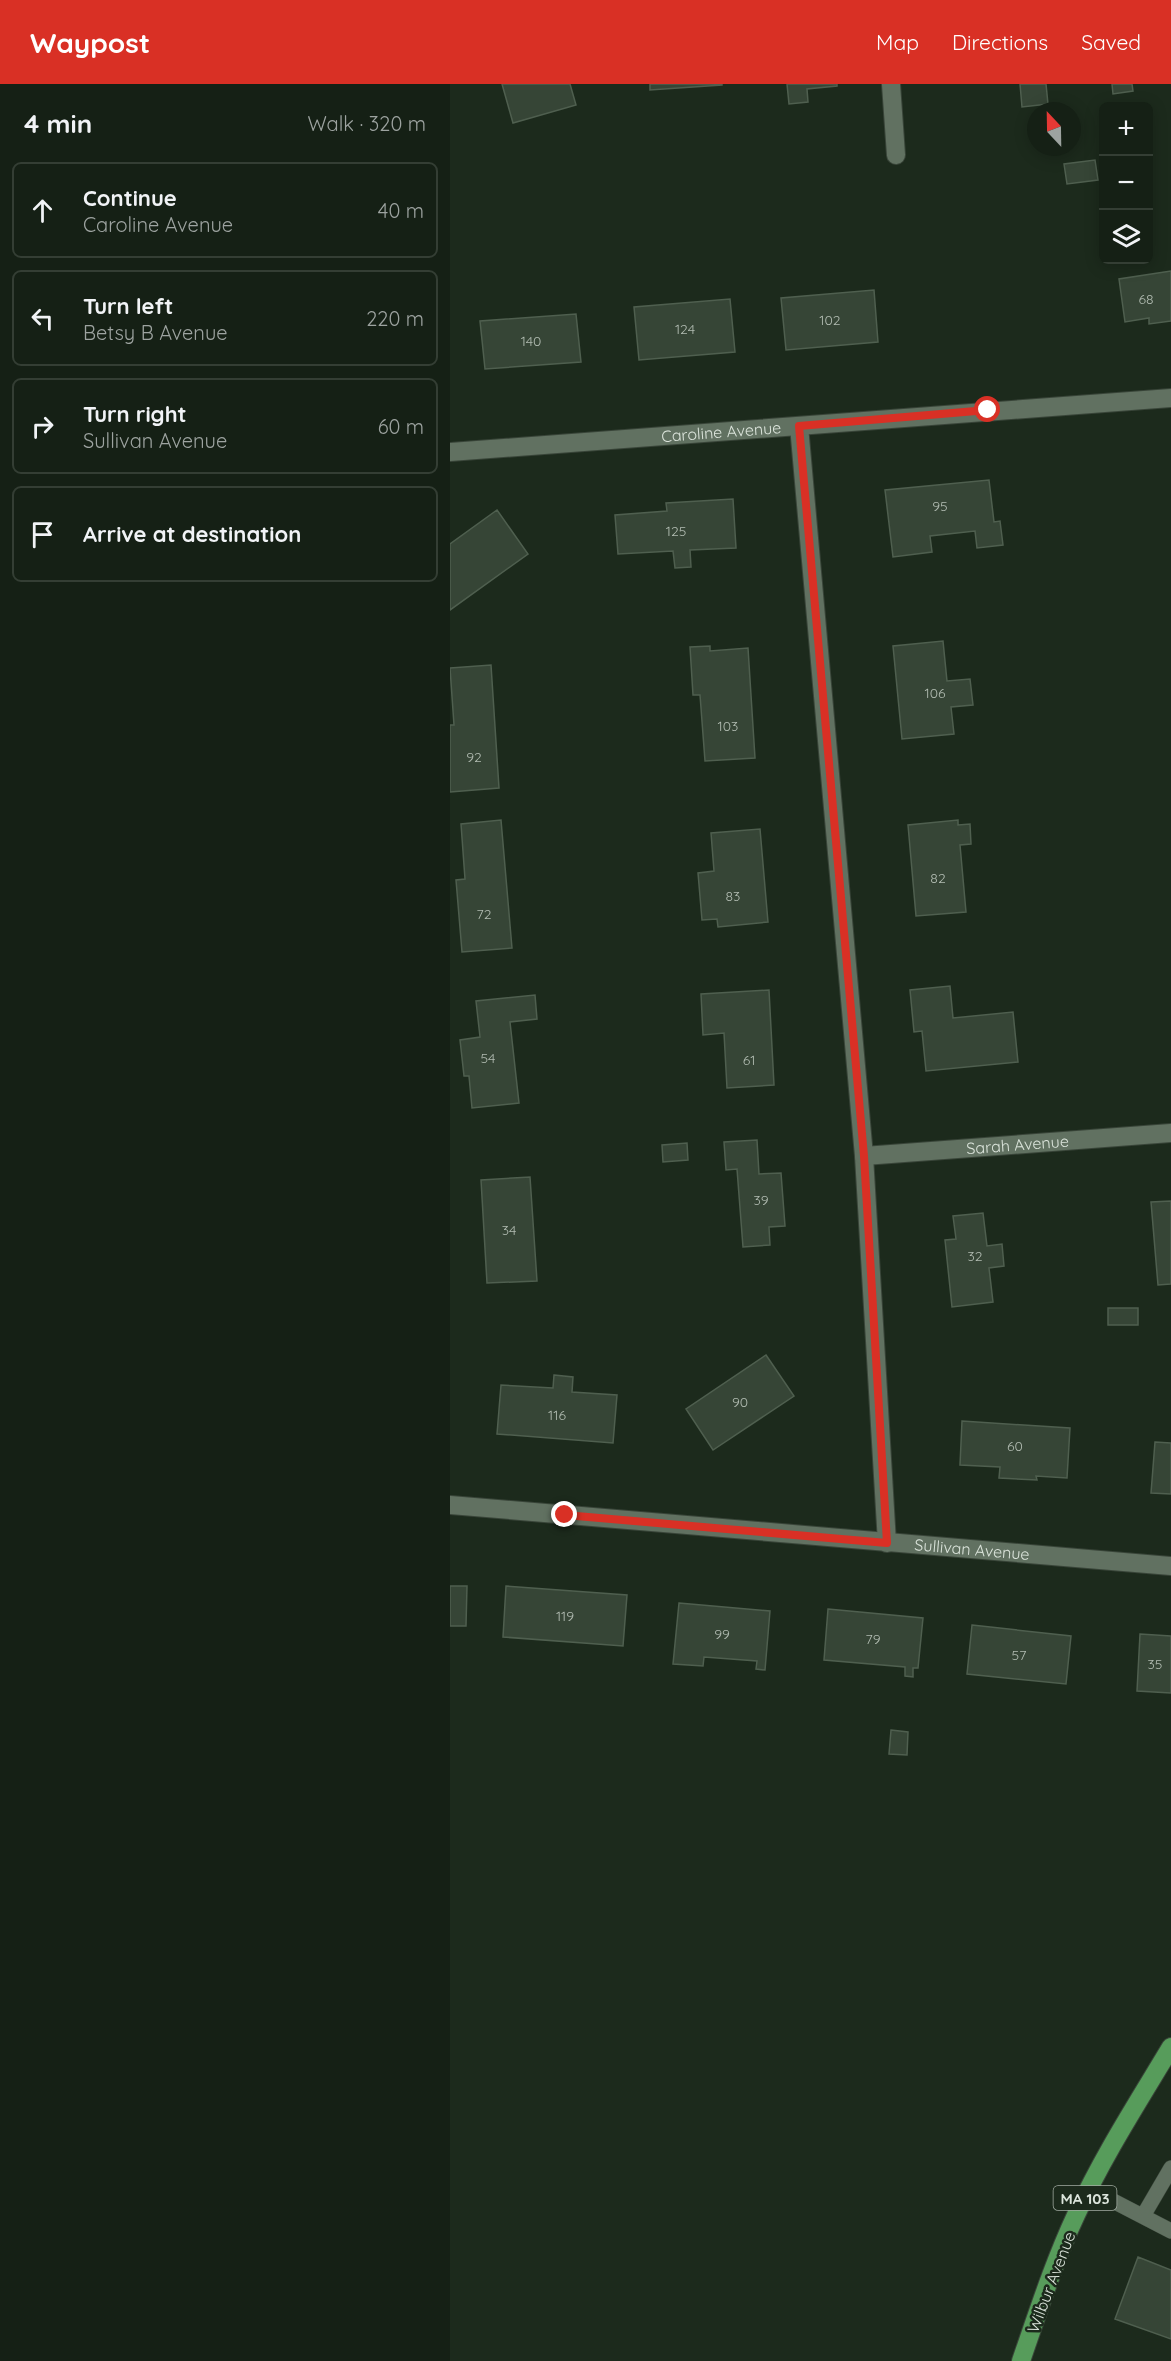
<!DOCTYPE html>
<html lang="en">
<head>
<meta charset="utf-8">
<style>
	body { margin:0; font-family:Quicksand,sans-serif; background:#1e281e; color:#f1f3f6 }
	.controls { position:absolute; right:18px; top:18px; display:grid; overflow:hidden; border-radius:9px; box-shadow:0 3px 15px #0003 }
	.controls button { width:54px; height:54px; display:grid; place-items:center; padding:0; border:0; border-bottom:2px solid #343e34; background:#152015; color:#f1f3f6; font:30px sans-serif }
	.compass { position:absolute; left:577px; top:18px; width:54px; height:54px; border-radius:50%; background:#152015; box-shadow:0 3px 15px #0003; rotate:338deg }
	.stop { position:absolute; width:18px; height:18px; margin:-14px; border:4px solid #d93025; border-radius:50%; background:#fff }
	.stop.end { background:#d93025; border-color:#fff; box-shadow:0 2px 6px #0008 }
	.list { margin:0; padding:0; list-style:none }
	h2 { display:flex; justify-content:space-between; align-items:center; height:78px; margin:0; padding:0 24px; font-size:26px }
	h2 small { font-size:20px; font-weight:400; color:#9da3a0 }
	.list li { display:grid; grid-template-columns:39px 1fr auto; gap:18px; align-items:center; box-sizing:border-box; height:96px; margin:0 12px 12px; padding:0 12px; border:2px solid #343e34; border-radius:9px }
	.list b { display:block; font-size:22px; white-space:nowrap }
	.list p { margin:0; font-size:20px; white-space:nowrap; color:#9da3a0 }
	.list em { font-size:20px; font-style:normal; color:#9da3a0 }
	.icon { flex:none; width:33px; height:33px; fill:none; stroke:currentColor; stroke-width:2; stroke-linecap:round; stroke-linejoin:round }
	.map { position:relative; flex:none; width:721px; height:2277px; overflow:hidden }
	header { display:flex; align-items:center; gap:36px; box-sizing:border-box; height:84px; padding:0 30px; background:#d93025; color:#fff }
	header strong { font-size:28px }
	nav { display:flex; gap:33px; margin-inline-start:auto; font-size:21px }
	main { display:flex }
	aside { flex:1; background:#152015 }
	.map>svg:first-child { display:block }
	.building { fill:#364536; stroke:#4f5f4f; stroke-width:1.5 }
	.lines { fill:none; stroke-linecap:round; stroke-linejoin:round }
	.lane-casing { stroke:#394539; stroke-width:16 }
	.street-casing { stroke:#394539; stroke-width:20 }
	.primary-casing { stroke:#394539; stroke-width:20 }
	.lane { stroke:#617161; stroke-width:15 }
	.street { stroke:#617161; stroke-width:18 }
	.primary { stroke:#579c5b; stroke-width:18 }
	.route { stroke:#d93025; stroke-width:8 }
	.labels { text-anchor:middle; dominant-baseline:central; stroke-width:5; stroke-linejoin:round; paint-order:stroke }
	.number-label { font-size:14px; fill:#b2bcb2 }
	.shield { fill:#1c2a1c; stroke:#a2aca2; stroke-width:1.5 }
	.shield-label { font-size:15px; font-weight:bold; fill:#dbe4db }
	.street-label { font-size:16px; fill:#dbe4db; stroke:#1c2a1c }
</style>
</head>
<body>
<header>
<strong>Waypost</strong>
<nav><a>Map</a><a>Directions</a><a>Saved</a></nav>
</header>
<main>
<aside>
<h2>4 min<small>Walk · 320 m</small></h2>
<ul class="list">
<li><svg class="icon" aria-label="ahead" viewBox="0 0 24 24"><path d="M12 20V5M6 11l6-6 6 6"/></svg><div><b>Continue</b><p>Caroline Avenue</p></div><em>40 m</em></li>
<li><svg class="icon" aria-label="left" viewBox="0 0 24 24"><path d="M17 20v-9H6M10 6l-5 5 5 5"/></svg><div><b>Turn left</b><p>Betsy B Avenue</p></div><em>220 m</em></li>
<li><svg class="icon" aria-label="right" viewBox="0 0 24 24"><path d="M7 20v-9h11M14 6l5 5-5 5"/></svg><div><b>Turn right</b><p>Sullivan Avenue</p></div><em>60 m</em></li>
<li><svg class="icon" aria-label="arrive" viewBox="0 0 24 24"><path d="M6 21V4h12l-3 4 3 4H6"/></svg><div><b>Arrive at destination</b></div></li>
</ul>
</aside>
<div class="map">
<svg width="721" height="2277" viewBox="0 0 721 2277">
	<rect width="100%" height="100%" fill="#1c2a1c"/>
	<!-- building -->
	<path class="building" d="M52,0H120L126,21L63,39Z
		M200,0H272V1L200,6Z
		M337,0H387V2L357,5L358,18L339,20Z
		M570,0H596L598,20L572,23Z
		M662,0H682L683,7L663,10Z
		M645,76L648,96L617,100L614,80Z
		M721,187V237L699,240V234L675,238L669,195Z
		M424,206L428,258L336,266L331,214Z
		M280,215L285,268L189,276L184,223Z
		M126,230L131,278L35,285L30,237Z
		M539,396L544,438L550,437L553,461L527,464L525,447L480,452L482,468L443,473L435,406Z
		M283,415L286,464L240,466L241,483L225,484L223,467L168,470L165,431L217,427L216,419Z
		M47,426L78,470L0,526V460Z
		M493,557L497,597L520,595L523,621L501,623L504,650L452,655L443,562Z
		M260,562V567L298,564L305,674L255,677L250,611H243L240,563Z
		M41,581L49,704L0,708V641H4L0,584Z
		M51,736L62,864L12,868L6,796L15,795L11,740Z
		M508,736V741L520,740L521,760L510,761L516,828L466,832L458,741Z
		M310,745L318,838L268,843L267,835L252,836L248,789L264,787L261,749Z
		M500,902L503,934L563,928L568,978L476,987L472,947L464,948L460,906Z
		M319,906L324,1001L277,1004L274,949L253,951L251,910Z
		M85,911L87,935L60,938L69,1019L22,1024L19,992H14L10,956L30,953L26,917Z
		M307,1056L309,1090L331,1089L335,1142L319,1143L320,1161L293,1163L287,1085L276,1086L274,1058Z
		M237,1059L238,1076L213,1078L212,1061Z
		M80,1093L87,1197L37,1199L31,1096Z
		M721,1117V1200L708,1201L701,1118Z
		M533,1129L537,1162L552,1160L554,1182L539,1184L543,1218L502,1223L495,1156L506,1155L503,1132Z
		M658,1224H688V1241H658Z
		M316,1271L344,1312L263,1366L236,1325Z
		M104,1291L123,1293L122,1308L167,1311L163,1359L47,1350L51,1301L103,1304Z
		M512,1337L620,1344L617,1394L586,1392L587,1396L549,1394L550,1383L510,1381Z
		M705,1358L721,1359V1410L701,1409Z
		M0,1502H17L16,1542H0Z
		M56,1502L177,1511L173,1562L53,1553Z
		M229,1519L320,1527L315,1586L306,1585L307,1577L254,1573L253,1582L223,1580Z
		M378,1525L473,1534L468,1584H463V1593L455,1592V1583L374,1576Z
		M522,1541L621,1552L616,1600L517,1590Z
		M690,1550L721,1552V1609L687,1607Z
		M441,1646L458,1648L457,1671L439,1670Z
		M688,2173L721,2186V2255L665,2235Z"/>
	<g class="lines">
		<!-- lane casing -->
		<g class="lane-casing">
			<path id="lane" d="M640,2105L721,2147
				M693,2132L721,2084"/>
		</g>
		<!-- street casing -->
		<g class="street-casing">
			<g id="street">
				<path d="M441,0L446,71"/>
				<path d="M349,342L414,1072L437,1459"/>
				<path id="s1" d="M0,368L721,314"/>
				<path id="s2" d="M414,1072L721,1049"/>
				<path id="s3" d="M0,1421L721,1482"/>
			</g>
		</g>
		<!-- primary casing -->
		<g class="primary-casing">
			<path id="primary" d="M571,2277C588,2228 604,2178 626,2131C653,2072 688,2018 721,1963"/>
		</g>
		<!-- lane -->
		<use href="#lane" class="lane"/>
		<!-- street -->
		<use href="#street" class="street"/>
		<!-- primary -->
		<use href="#primary" class="primary"/>
	</g>
	<g class="lines">
		<!-- route -->
		<path class="route" d="M115,1431L437,1459L414,1072L349,342L538,326"/>
	</g>
	<g class="labels">
		<!-- number labels -->
		<g class="number-label">
			<text x="696" y="215">68</text>
			<text x="380" y="236">102</text>
			<text x="235" y="245">124</text>
			<text x="81" y="257">140</text>
			<text x="490" y="422">95</text>
			<text x="226" y="447">125</text>
			<text x="485" y="609">106</text>
			<text x="278" y="642">103</text>
			<text x="24" y="673">92</text>
			<text x="488" y="794">82</text>
			<text x="283" y="812">83</text>
			<text x="34" y="830">72</text>
			<text x="38" y="974">54</text>
			<text x="299" y="976">61</text>
			<text x="311" y="1116">39</text>
			<text x="59" y="1146">34</text>
			<text x="525" y="1172">32</text>
			<text x="290" y="1318">90</text>
			<text x="107" y="1331">116</text>
			<text x="565" y="1362">60</text>
			<text x="115" y="1532">119</text>
			<text x="272" y="1550">99</text>
			<text x="423" y="1555">79</text>
			<text x="569" y="1571">57</text>
			<text x="705" y="1580">35</text>
		</g>
		<!-- shield labels -->
		<rect class="shield" x="603.5" y="2102" width="63" height="24" rx="4.5"/>
		<g class="shield-label">
			<text x="635" y="2114">MA 103</text>
		</g>
		<!-- street labels -->
		<g class="street-label">
			<text stroke="none"><textPath href="#s1" startOffset="272">Caroline Avenue</textPath></text>
			<text stroke="none"><textPath href="#s2" startOffset="154">Sarah Avenue</textPath></text>
			<text stroke="none"><textPath href="#s3" startOffset="524">Sullivan Avenue</textPath></text>
			<text transform="translate(601 2198) rotate(-69)">Wilbur Avenue</text>
		</g>
	</g>
</svg>
<div class="controls">
<button>+</button>
<button>−</button>
<button><svg class="icon" aria-label="layers" viewBox="0 0 24 24"><path d="M12 4l9 5-9 5-9-5zM3 14l9 5 9-5"/></svg></button>
</div>
<svg class="compass" viewBox="-18 -18 36 36"><path d="M0-13l5 13h-10z" fill="#e53935"/><path d="M0 13l5-13h-10z" fill="#9da3a0"/></svg>
<div class="stop" style="left:538px;top:326px"></div>
<div class="stop end" style="left:115px;top:1431px"></div>
</div>
</main>
</body>
</html>
